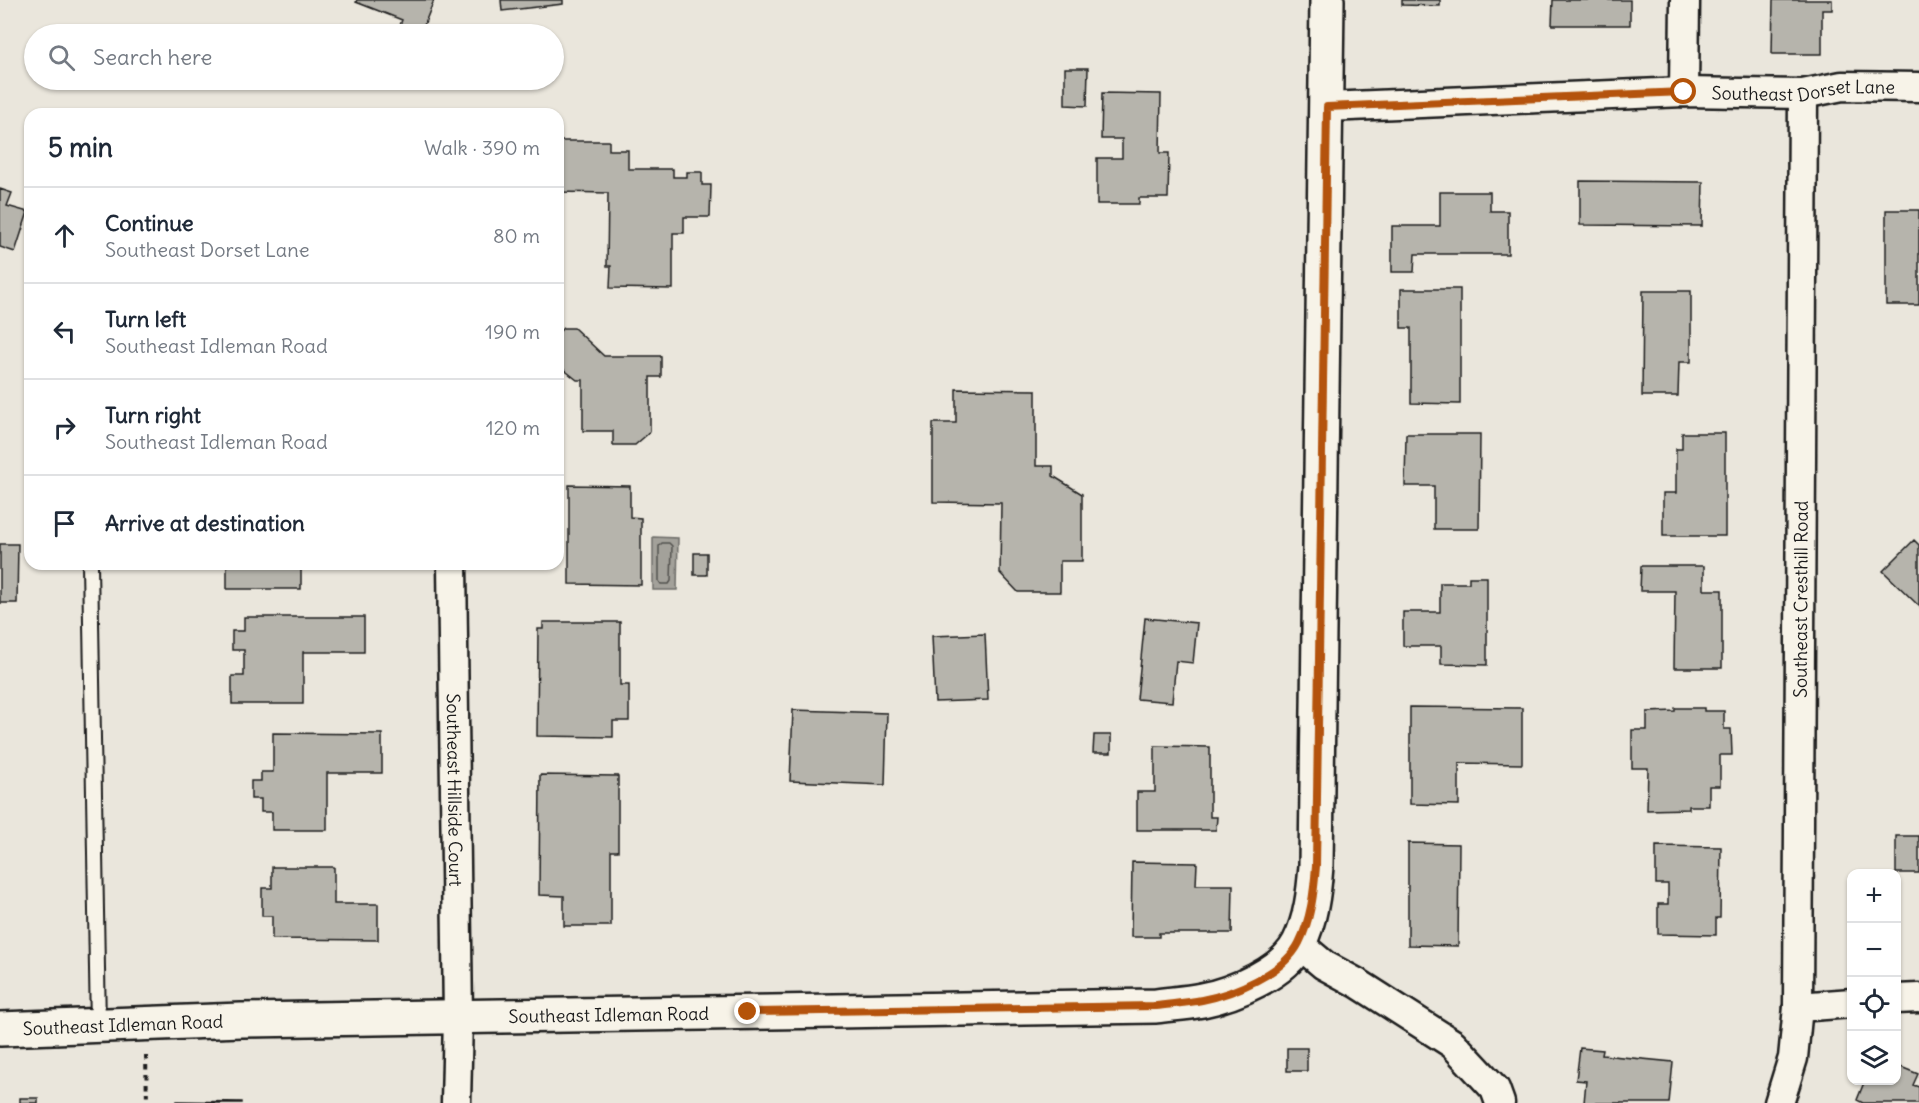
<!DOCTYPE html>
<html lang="en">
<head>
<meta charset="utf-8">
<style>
	body { margin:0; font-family:Delius,sans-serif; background:#f6f6f7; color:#1f2937 }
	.controls { position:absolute; right:18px; bottom:18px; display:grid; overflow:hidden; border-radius:12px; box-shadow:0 2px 4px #0004 }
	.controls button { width:54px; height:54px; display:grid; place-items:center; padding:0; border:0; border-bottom:2px solid #e0e1e3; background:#fff; color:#1f2937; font:30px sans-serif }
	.stop { position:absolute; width:18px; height:18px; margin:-14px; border:4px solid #b45309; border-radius:50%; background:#fff }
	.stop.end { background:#b45309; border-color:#fff; box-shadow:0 2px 6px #0008 }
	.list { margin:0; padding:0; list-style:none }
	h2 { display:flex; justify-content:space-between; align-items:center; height:78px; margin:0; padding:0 24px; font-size:26px }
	h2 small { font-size:20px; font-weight:400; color:#747a83 }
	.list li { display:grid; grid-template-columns:39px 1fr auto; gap:18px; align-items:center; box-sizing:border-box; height:96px; padding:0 24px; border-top:2px solid #e0e1e3 }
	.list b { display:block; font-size:22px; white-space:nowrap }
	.list p { margin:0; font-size:20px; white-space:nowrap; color:#747a83 }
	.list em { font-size:20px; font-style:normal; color:#747a83 }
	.icon { flex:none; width:33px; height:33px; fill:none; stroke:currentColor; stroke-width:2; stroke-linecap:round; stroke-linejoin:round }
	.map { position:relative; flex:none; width:1919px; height:1103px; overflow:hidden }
	.search { position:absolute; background:#fff; box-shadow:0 2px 4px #0004; left:24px; top:24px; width:540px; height:66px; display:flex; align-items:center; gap:15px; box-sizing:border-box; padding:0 21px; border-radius:33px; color:#747a83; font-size:22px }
	.panel { position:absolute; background:#fff; box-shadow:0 2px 4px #0004; left:24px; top:108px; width:540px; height:462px; border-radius:18px }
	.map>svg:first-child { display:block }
	.water { fill:#a3a19a; stroke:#6d6c68; stroke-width:1.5 }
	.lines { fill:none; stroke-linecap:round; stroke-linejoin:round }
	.shore { stroke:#52514e; stroke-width:1.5 }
	.building { fill:#b6b4ac; stroke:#1c1c1c; stroke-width:1.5 }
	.lane-casing { stroke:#1c1c1c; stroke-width:18 }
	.street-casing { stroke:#1c1c1c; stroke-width:33 }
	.secondary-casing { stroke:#1c1c1c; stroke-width:38 }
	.path { stroke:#1c1c1c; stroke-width:4; stroke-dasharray:4.5 4.5; stroke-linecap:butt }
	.lane { stroke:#f7f3e8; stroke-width:14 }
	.street { stroke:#f7f3e8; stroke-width:28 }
	.secondary { stroke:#f7f3e8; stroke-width:33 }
	.route { stroke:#b45309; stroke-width:8 }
	.labels { text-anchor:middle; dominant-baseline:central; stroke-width:6; stroke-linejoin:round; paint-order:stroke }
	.street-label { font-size:18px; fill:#1c1c1c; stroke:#f7f3e8 }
</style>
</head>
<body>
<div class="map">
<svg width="1919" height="1103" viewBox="0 0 1919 1103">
	<rect width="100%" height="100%" fill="#eae6dc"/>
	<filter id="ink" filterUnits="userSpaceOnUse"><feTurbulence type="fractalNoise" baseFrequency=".0167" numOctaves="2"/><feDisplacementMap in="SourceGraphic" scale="12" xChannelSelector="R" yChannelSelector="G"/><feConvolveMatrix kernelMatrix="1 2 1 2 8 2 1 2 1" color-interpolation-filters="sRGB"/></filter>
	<g filter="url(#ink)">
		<!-- water -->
		<path class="water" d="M653,537L678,538L677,590H653Z"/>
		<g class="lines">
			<!-- shore -->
			<path class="shore" d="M662,543H669L672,546L671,581L669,584H661L659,581V546Z"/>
		</g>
		<!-- building -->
		<path class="building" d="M357,0H434L421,33L400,25L402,20L356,2Z
			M501,0H563V4L502,11Z
			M1402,0H1440V6L1402,5Z
			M1553,0H1630V25H1552Z
			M1773,0H1832V10H1822V54H1772Z
			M1065,68H1088L1087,106L1065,105Z
			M1102,93L1161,94L1160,153H1169L1168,198H1139V204H1097V158H1122V139H1101Z
			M558,141H609V150H628V169H673V177H687V172H702V185H711L710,217H684V233H673V289L610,288L611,266H607L608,193L558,192Z
			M1580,181L1703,182L1702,226L1580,225Z
			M0,189L12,193L7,206L28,212L15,252L0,247Z
			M1440,192H1490V211H1508V254H1415L1414,272H1392V226H1440Z
			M1886,210H1919V305H1886Z
			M1401,289H1460V404L1411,403V328H1401Z
			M1643,291H1691V362H1679L1678,396H1642Z
			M563,328H574L604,356H661V377H650V432L635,445H613V431H583V380H577L558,365V333Z
			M956,389L1036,390V466H1053V476L1082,494V561H1060V592H1018L1000,573L1001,503L933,502V423H956Z
			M1682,433H1725V536H1663V493H1676V449H1682Z
			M1406,434H1480L1479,529H1434V486H1405Z
			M569,485L630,486V517L641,518V585L569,584Z
			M1914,540L1919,545V606L1883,571Z
			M0,544H18L17,603H0Z
			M694,553H707V575H694Z
			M227,564H301V589H227Z
			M1641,566H1704V590H1722V668H1674L1675,591H1640Z
			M1469,577H1487V665L1441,664V646H1403V612H1440V583H1469Z
			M244,617H364V652H303V704H232V676H244V650H232V631H244Z
			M1145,618L1197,623L1193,663L1176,661L1172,702L1137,699Z
			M543,622H620V685H629V721H613V737L537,736L538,629H543Z
			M985,634L988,700L935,702L932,636Z
			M1410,707L1522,708V764L1459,763V805L1410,804Z
			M1675,708H1704V711H1724V729H1731L1732,755H1720V786H1709V806H1689V809L1647,810L1648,768H1632V730H1647V712L1675,711Z
			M793,710L887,713L885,785L790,781Z
			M273,733L382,734V773H327V830H272V812H261V799H251V781H261V772H273Z
			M1094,735H1111V753H1093Z
			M1155,746L1210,747V817H1217L1216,830H1137V792H1155Z
			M540,775L618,776V851H611V926H564V896L539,895Z
			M1896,836H1919V873H1896Z
			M1408,843L1459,844L1458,946L1408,945Z
			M1656,846L1721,847L1720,918H1716V935L1658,934V904H1668V884H1656Z
			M1132,862L1197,863L1196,885H1233L1232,933H1159V937H1131Z
			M272,867H334V904H378V940L272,939V916H262V888H272Z
			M1287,1048H1307V1071H1287Z
			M1580,1048L1603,1050L1602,1055L1673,1062L1669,1103H1584L1586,1081L1576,1080Z
			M1896,1065L1918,1074L1913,1085L1919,1087V1103H1863L1857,1100L1865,1080H1896Z
			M20,1098H38V1103H20Z
			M177,1101L242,1102V1103H177Z"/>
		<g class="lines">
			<!-- lane casing -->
			<g class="lane-casing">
				<path id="lane" d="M90,564L98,1026"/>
			</g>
			<!-- street casing -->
			<g class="street-casing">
				<g id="street">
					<path d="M1684,92L1685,0"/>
					<path id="s1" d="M1327,107L1684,92L1803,94L1842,86L1919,87"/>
					<path id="s2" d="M452,564L458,1017L456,1103"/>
					<path d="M1299,944L1324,965L1359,984L1453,1044L1495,1089L1500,1103"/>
					<path d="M1896,999L1919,998"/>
					<path d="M1798,1007L1852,1003"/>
					<path id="s3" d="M1779,1103L1793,1058L1798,1007L1803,94"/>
				</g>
			</g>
			<!-- secondary casing -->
			<g class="secondary-casing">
				<g id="secondary">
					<path id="s4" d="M0,1029L241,1020L1156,1006C1171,1004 1187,1003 1202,1000C1233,994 1284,973 1299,943C1311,919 1314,892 1316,866L1327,0"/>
				</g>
			</g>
			<!-- path -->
			<path class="path" d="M146,1056L147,1103"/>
			<!-- lane -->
			<use href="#lane" class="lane"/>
			<!-- street -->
			<use href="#street" class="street"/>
			<!-- secondary -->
			<use href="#secondary" class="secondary"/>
		</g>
	</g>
	<g class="lines" filter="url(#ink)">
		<!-- route -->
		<path class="route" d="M748,1012L1156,1006C1171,1004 1187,1003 1202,1000C1233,994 1284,973 1299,943C1311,919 1314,892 1316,866L1327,107L1684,92"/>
	</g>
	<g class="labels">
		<!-- street labels -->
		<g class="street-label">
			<text stroke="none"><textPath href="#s1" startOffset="477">Southeast Dorset Lane</textPath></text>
			<text stroke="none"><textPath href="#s3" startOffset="506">Southeast Cresthill Road</textPath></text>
			<text stroke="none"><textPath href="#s2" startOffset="226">Southeast Hillside Court</textPath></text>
			<text stroke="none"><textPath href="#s4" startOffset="609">Southeast Idleman Road</textPath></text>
			<text stroke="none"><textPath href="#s4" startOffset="123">Southeast Idleman Road</textPath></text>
		</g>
	</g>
</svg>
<div class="controls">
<button>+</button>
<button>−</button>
<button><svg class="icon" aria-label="locate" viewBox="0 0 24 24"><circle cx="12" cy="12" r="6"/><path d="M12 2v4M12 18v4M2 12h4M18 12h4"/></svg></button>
<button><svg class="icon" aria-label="layers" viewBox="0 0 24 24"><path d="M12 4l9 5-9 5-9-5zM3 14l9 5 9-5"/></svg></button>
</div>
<div class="stop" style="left:1684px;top:92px"></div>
<div class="stop end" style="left:748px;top:1012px"></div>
<div class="search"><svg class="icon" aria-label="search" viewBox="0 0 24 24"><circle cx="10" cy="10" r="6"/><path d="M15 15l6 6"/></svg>Search here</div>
<section class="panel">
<h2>5 min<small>Walk · 390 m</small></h2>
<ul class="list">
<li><svg class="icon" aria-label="ahead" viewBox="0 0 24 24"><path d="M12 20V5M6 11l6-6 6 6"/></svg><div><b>Continue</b><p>Southeast Dorset Lane</p></div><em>80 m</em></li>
<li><svg class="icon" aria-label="left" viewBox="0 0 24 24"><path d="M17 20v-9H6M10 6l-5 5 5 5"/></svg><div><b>Turn left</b><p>Southeast Idleman Road</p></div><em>190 m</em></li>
<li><svg class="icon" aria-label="right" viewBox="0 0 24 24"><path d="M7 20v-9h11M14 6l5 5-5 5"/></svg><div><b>Turn right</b><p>Southeast Idleman Road</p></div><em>120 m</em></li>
<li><svg class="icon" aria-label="arrive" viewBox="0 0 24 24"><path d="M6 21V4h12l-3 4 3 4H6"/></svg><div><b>Arrive at destination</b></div></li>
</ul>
</section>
</div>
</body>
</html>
